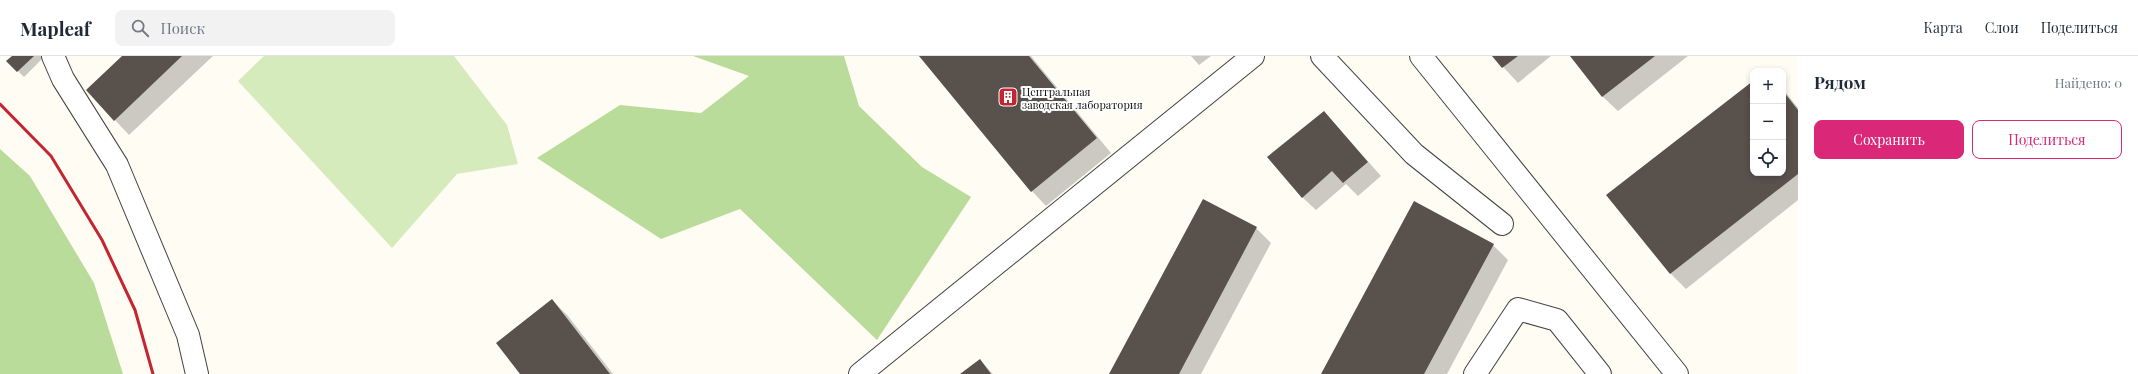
<!DOCTYPE html>
<html lang="ru">
<head>
<meta charset="utf-8">
<style>
	body { margin:0; font-family:"Playfair Display",serif; background:#f2f2f3; color:#1f2937 }
	.controls { position:absolute; right:12px; top:12px; display:grid; overflow:hidden; border-radius:8px; box-shadow:0 2px 6px #0003 }
	.controls button { width:36px; height:36px; display:grid; place-items:center; padding:0; border:0; border-bottom:1px solid #e0e1e3; background:#fff; color:#1f2937; font:20px sans-serif }
	.list { margin:0; padding:0; list-style:none }
	h2 { display:flex; justify-content:space-between; align-items:center; height:52px; margin:0; padding:0 16px; font-size:17px }
	h2 small { font-size:13px; font-weight:400; color:#747a83 }
	.actions { display:flex; gap:8px; padding:12px 16px }
	.actions a { flex:1; padding:9px 0; border:1px solid #db2777; border-radius:8px; text-align:center; font-size:14px; color:#db2777 }
	.actions .main { background:#db2777; color:#fff }
	.icon { flex:none; width:22px; height:22px; fill:none; stroke:currentColor; stroke-width:2; stroke-linecap:round; stroke-linejoin:round }
	.map { position:relative; flex:none; width:1798px; height:318px; overflow:hidden }
	header { display:flex; align-items:center; gap:24px; box-sizing:border-box; height:56px; padding:0 20px; background:#fff; border-bottom:1px solid #e0e1e3 }
	header strong { font-size:19px }
	nav { display:flex; gap:22px; margin-inline-start:auto; font-size:14px }
	.search { width:280px; height:36px; background:#f2f2f3; display:flex; align-items:center; gap:10px; box-sizing:border-box; padding:0 14px; border-radius:8px; color:#747a83; font-size:15px }
	main { display:flex }
	aside { flex:1; background:#fff }
	.map>svg:first-child { display:block }
	.green { fill:#d5ebbb }
	.forest { fill:#badc9a }
	.shadow { fill:#0003 }
	.building { fill:#59514c }
	.lines { fill:none; stroke-linecap:round; stroke-linejoin:round }
	.minor-casing { stroke:#434343; stroke-width:24 }
	.minor { stroke:#fff; stroke-width:22 }
	.rail { stroke:#c32531; stroke-width:3 }
	.labels { text-anchor:middle; dominant-baseline:central; stroke-width:4; stroke-linejoin:round; paint-order:stroke }
	.poi-label { font-size:11px; fill:#101010; stroke:#fff; text-anchor:start }
</style>
</head>
<body>
<header>
<strong>Mapleaf</strong>
<div class="search"><svg class="icon" aria-label="search" viewBox="0 0 24 24"><circle cx="10" cy="10" r="6"/><path d="M15 15l6 6"/></svg>Поиск</div>
<nav><a>Карта</a><a>Слои</a><a>Поделиться</a></nav>
</header>
<main>
<div class="map">
<svg width="1798" height="318" viewBox="0 0 1798 318">
	<rect width="100%" height="100%" fill="#fffcf3"/>
	<!-- green -->
	<path class="green" d="M264,0H454L507,69L518,108L457,118L392,192L238,25Z"/>
	<!-- forest -->
	<path class="forest" d="M693,0H844L859,50L922,111L971,141L877,284L740,153L661,183L537,102L620,49L701,57L749,20Z
		M0,93L30,120L94,227L123,318H0Z"/>
	<!-- shadow -->
	<path class="shadow" d="M13,0H43L44,1L24,21L8,5Z
		M124,0H213L129,79L115,64Z
		M920,0H1031L1111,97L1046,150L1032,135Z
		M1191,0H1211L1199,9Z
		M1493,0H1551L1518,27Z
		M1571,0H1688L1618,55L1603,41Z
		M1753,26V117H1783V33L1798,52V144L1686,233L1671,218L1607,139Z
		M1324,56L1381,120L1358,140L1346,128L1316,154L1302,141Z
		M1256,172L1271,187L1201,318H1110Z
		M1493,189L1508,204L1447,318H1322Z
		M552,244L568,260L613,318H521Z
		M980,304L993,318H961Z"/>
	<!-- building -->
	<path class="building" d="M12,0H34L17,16L6,5Z
		M122,0H182L114,65L86,34Z
		M919,0H1029L1097,82L1031,136Z
		M1492,0H1518L1502,12Z
		M1570,0H1655L1602,41Z
		M1753,25V117H1783V35L1798,54V118L1670,218L1606,139Z
		M1324,55L1368,106L1343,127L1332,115L1302,142L1267,101Z
		M1203,143L1257,171L1179,318H1109Z
		M1414,145L1494,188L1424,318H1321Z
		M552,243L610,318H520L496,287Z
		M980,303L991,318H960Z"/>
	<g class="lines">
		<!-- minor casing -->
		<g class="minor-casing">
			<path id="minor" d="M53,0L63,23L117,109L188,279L197,318
				M1322,0L1414,98L1502,168
				M1421,0L1677,318
				M860,318L1253,0
				M1475,318L1518,253L1557,264L1600,318"/>
		</g>
		<!-- minor -->
		<use href="#minor" class="minor"/>
		<!-- rail -->
		<path class="rail" d="M0,48L51,100L102,184L135,254L153,318"/>
	</g>
	<!-- icons -->
	<defs>
		<g id="building-square" transform="scale(1)"><rect x="-9" y="-9" width="18" height="18" rx="4" fill="#c32531" stroke="#fff"/><path d="M-4-6H4V6H1V3H-1V6H-4ZM-2.5-4.3h1.7v1.8h-1.7ZM.8-4.3h1.7v1.8H.8ZM-2.5-1h1.7V.8h-1.7ZM.8-1h1.7V.8H.8Z" fill="#fff"/></g>
	</defs>
	<g fill-rule="evenodd">
		<use href="#building-square" x="1008" y="41"/>
	</g>
	<g class="labels">
		<!-- poi labels -->
		<g class="poi-label">
			<text x="1022" y="35">Центральная<tspan x="1022" dy="13">заводская лаборатория</tspan></text>
		</g>
	</g>
</svg>
<div class="controls">
<button>+</button>
<button>−</button>
<button><svg class="icon" aria-label="locate" viewBox="0 0 24 24"><circle cx="12" cy="12" r="6"/><path d="M12 2v4M12 18v4M2 12h4M18 12h4"/></svg></button>
</div>
</div>
<aside>
<h2>Рядом<small>Найдено: 0</small></h2>
<ul class="list">
</ul>
<div class="actions"><a class="main">Сохранить</a><a>Поделиться</a></div>
</aside>
</main>
</body>
</html>
